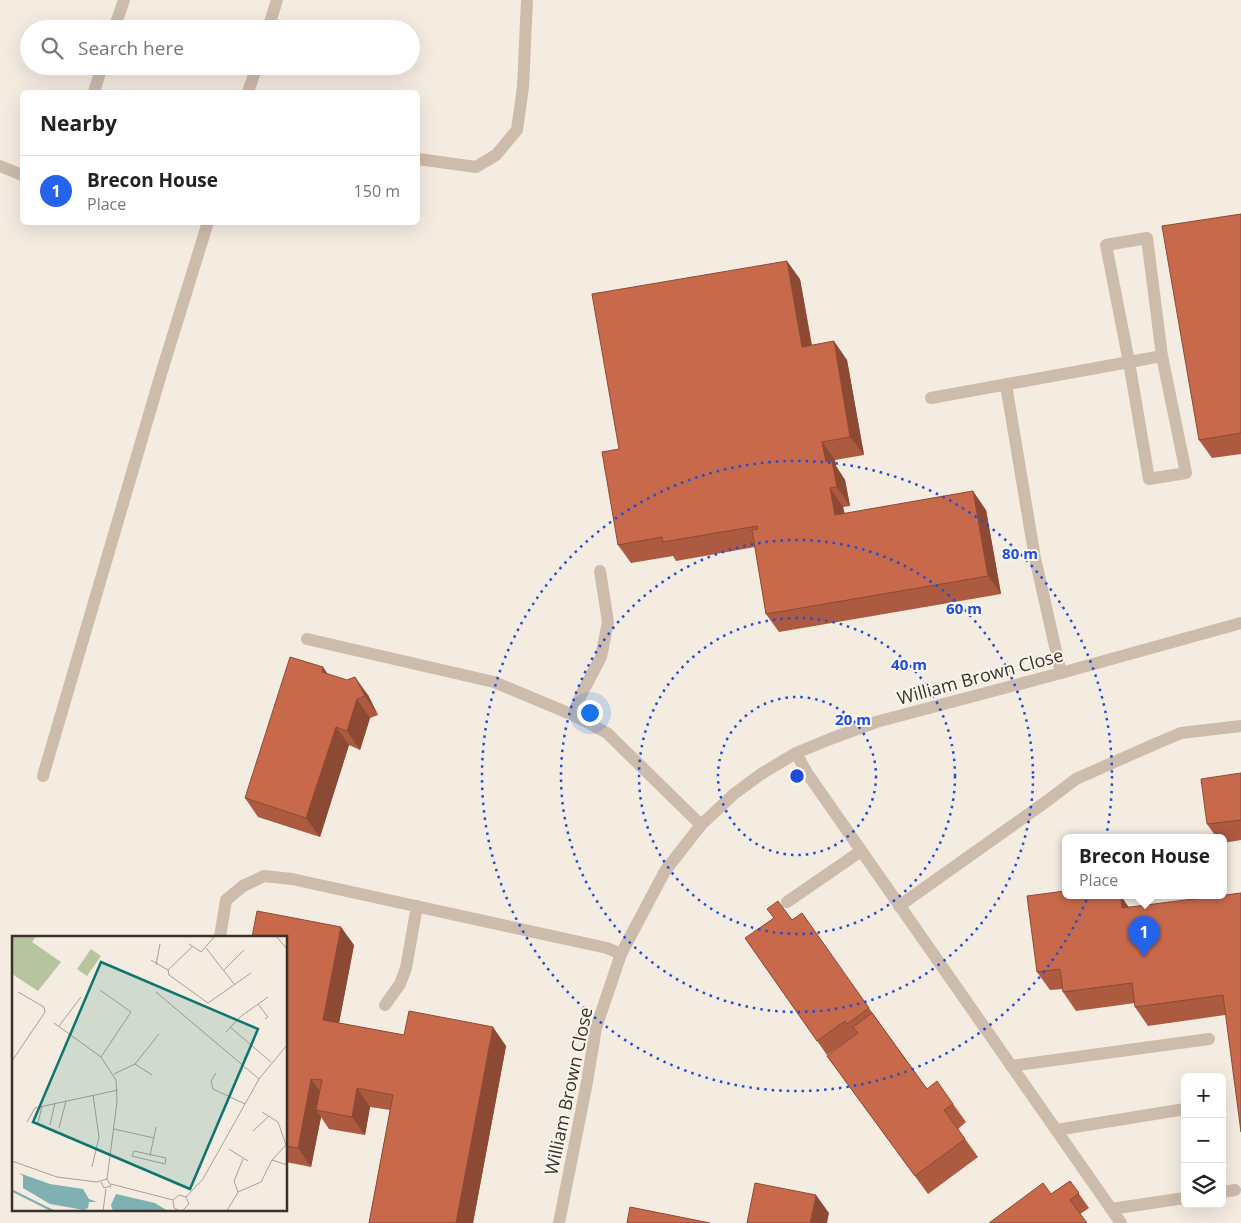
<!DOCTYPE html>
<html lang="en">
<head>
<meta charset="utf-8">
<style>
	body { margin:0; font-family:"Open Sans",sans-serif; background:#f6f6f6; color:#222 }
	.controls { position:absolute; right:15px; bottom:15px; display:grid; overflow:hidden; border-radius:8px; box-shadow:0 5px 20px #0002 }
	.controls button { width:45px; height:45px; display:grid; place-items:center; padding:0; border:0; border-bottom:1px solid #e0e0e0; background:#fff; color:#222; font:25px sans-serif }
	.you { position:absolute; left:589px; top:712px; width:18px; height:18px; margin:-12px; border:4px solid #fff; border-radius:50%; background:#1a73e8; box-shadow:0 0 0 8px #1a73e833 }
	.badge { display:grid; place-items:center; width:32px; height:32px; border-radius:50%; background:#2563eb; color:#fff; font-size:16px; font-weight:700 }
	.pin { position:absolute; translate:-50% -41px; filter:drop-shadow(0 1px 2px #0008) }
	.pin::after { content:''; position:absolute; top:26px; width:18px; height:15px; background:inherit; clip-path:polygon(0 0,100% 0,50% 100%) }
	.popup { position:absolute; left:1062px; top:834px; width:165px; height:65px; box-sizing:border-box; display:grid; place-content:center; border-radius:8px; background:#fff; filter:drop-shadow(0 1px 4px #0005); font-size:16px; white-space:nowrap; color:#767676 }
	.popup b { font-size:19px; color:#222 }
	.popup::after { content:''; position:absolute; left:50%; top:100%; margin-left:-10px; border:10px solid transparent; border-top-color:#fff }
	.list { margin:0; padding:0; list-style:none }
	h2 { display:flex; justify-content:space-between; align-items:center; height:65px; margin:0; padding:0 20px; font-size:21px }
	h2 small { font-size:16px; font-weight:400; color:#767676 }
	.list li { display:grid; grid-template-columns:32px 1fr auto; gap:15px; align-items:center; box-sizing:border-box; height:70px; padding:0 20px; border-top:1px solid #e0e0e0 }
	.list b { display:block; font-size:19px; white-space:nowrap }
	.list p { margin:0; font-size:16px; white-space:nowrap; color:#767676 }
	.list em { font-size:16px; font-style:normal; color:#767676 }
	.icon { flex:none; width:28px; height:28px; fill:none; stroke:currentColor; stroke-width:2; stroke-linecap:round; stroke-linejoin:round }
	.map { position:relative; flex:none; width:1241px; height:1223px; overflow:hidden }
	.search { position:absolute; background:#fff; box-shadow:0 5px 20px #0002; left:20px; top:20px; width:400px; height:55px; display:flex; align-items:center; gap:12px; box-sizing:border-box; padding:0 18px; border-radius:28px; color:#767676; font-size:19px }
	.panel { position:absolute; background:#fff; box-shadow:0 5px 20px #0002; left:20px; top:90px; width:400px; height:135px; border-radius:8px }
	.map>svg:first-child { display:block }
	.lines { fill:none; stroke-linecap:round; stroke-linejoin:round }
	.service { stroke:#cdbbac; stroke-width:12 }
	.minor { stroke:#cdbbac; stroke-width:12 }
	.wall { fill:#ac5a40 }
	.shaded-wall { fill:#8c4a34 }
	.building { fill:#c8694b; stroke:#8c4a34 }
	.ring { fill:none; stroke:#1d4ed8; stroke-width:2.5; stroke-dasharray:2.5 5 }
	.labels { text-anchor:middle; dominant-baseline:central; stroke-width:4; stroke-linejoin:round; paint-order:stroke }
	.street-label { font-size:18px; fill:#3b302b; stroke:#fbf5ee }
	.inset-river { fill:none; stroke:#7fb0b2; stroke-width:2.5 }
	.inset-road { fill:none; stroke:#aaa098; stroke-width:1 }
	.view { fill:#0f766e; fill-opacity:0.15; stroke:#0f766e; stroke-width:2.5 }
	.inset-edge { fill:none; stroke:#3b302b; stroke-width:2.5 }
	.centre { fill:#1d4ed8; stroke:#fbf5ee; stroke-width:2.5 }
	.ring-label { font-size:15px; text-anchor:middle; font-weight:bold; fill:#1d4ed8; stroke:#fbf5ee; stroke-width:4; stroke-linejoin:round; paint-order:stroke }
</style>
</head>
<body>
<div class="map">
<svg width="1241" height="1223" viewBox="0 0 1241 1223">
	<rect width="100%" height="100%" fill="#f4ebe1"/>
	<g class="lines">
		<!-- service -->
		<path class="service" d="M268,29L277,0
			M248,92L257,66
			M1147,238L1162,356L1186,473L1149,479L1129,362L1106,245Z
			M1006,385L1035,558L1061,673
			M931,398L1162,356
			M600,571L608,622L601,657L581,695L573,715L607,733L701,825
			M307,639L494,682L573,715
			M43,776L161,374L208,222
			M787,902L861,851
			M899,906L1047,801L1076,779L1155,744L1181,733L1241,726
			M220,937L226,900L243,886L264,876L292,879L607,948L621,954
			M385,1005L400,984L406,968L417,906
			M1011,1066L1209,1039
			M1056,1130L1185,1109
			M1222,1192L1235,1190
			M1111,1209L1185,1198"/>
		<!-- minor -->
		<path class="minor" d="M114,29L124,0
			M94,92L102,66
			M418,159L476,167L496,155L517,130L523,87L527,0
			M0,166L22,175
			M796,753L807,773L1121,1223
			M559,1223L587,1082L596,1028L621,954L665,871L701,825L734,794L761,774L796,753L830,739L876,722L1061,673L1241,623"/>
	</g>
	<!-- wall -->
	<path class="wall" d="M1241,214V454L1212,458L1199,440Z
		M800,279L812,345L847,360L864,455L835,460L836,466L845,480L850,506L843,507L845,514L986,510L1001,594L779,632L766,614L755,547L676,561L673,556L631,563L618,545L619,449Z
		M328,674L368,695L378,715L370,718L360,750L349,745L320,837L258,817L245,798Z
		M1241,773V840L1223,843V838H1217L1207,824Z
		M1241,893L1225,1015L1148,1026L1135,1007V1003L1076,1011L1063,992V989L1050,990L1037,972L1065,896H1105L1130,908Z
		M792,920L869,1008L927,1089L953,1104L966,1122L958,1129L978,1157L928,1194L827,1056L855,1036L827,1055L745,938Z
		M286,937L354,945L339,1023L404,1035L506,1046L473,1223H369L390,1110L370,1107L365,1135L329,1129L321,1117L311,1167L286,1162Z
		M1070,1181L1089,1208L1080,1214L1051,1194Z"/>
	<!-- shaded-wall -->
	<path class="shaded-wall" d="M787,261L800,279L815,365L802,347Z
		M834,341L847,360L864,455L850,437Z
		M822,442L835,460L836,466L845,480L850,506L837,487L826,462Z
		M830,488L843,507L848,534L835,515Z
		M973,491L986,510L1001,594L988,576Z
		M323,667L336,686L322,672Z
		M355,677L368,695L378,715L365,696Z
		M357,699L370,718L360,750L347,731Z
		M336,727L349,745L320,837L306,818Z
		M1121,896L1133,913L1122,908Z
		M341,927L354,945L336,1039L323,1020Z
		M493,1027L506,1046L473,1223H456Z
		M311,1079L324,1097L316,1110L321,1117L311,1167L298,1148Z
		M357,1088L370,1107L365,1135L352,1117Z
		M816,1195L829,1213L827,1223H810Z"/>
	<!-- building -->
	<path class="building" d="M1241,214V433L1199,440L1162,226Z
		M787,261L802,347L834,341L850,437L822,442L826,462L832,461L837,487L830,488L835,515L973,491L988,576L766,614L752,530L758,529L757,526L663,542L662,537L618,545L602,452L619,449L592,294Z
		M290,657L323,667L322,672L347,680L355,677L365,696L357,699L347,731L336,727L306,818L245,798Z
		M1241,773V820L1207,824L1201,779Z
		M1065,891V896H1100V897L1112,896H1121L1122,908L1241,893V1132L1223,995L1135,1007L1132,983L1063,992L1060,969L1037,972L1027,896Z
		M778,901L792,920L802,913L869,1008L847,1024L845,1021L817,1041L745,938L774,918L767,909Z
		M257,911L341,927L323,1020L404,1035L409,1011L493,1027L456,1223H369L393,1095L357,1088L352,1117L316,1110L322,1080L311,1079L298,1148L286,1146V937H252Z
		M872,1013L927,1089L937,1081L953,1104L944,1110L965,1139L915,1176L827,1056L858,1033L853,1027Z
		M1070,1181L1079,1193L1070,1200L1087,1223H989L1043,1183L1051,1194Z
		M755,1183L816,1195L810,1223H747Z
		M630,1207L710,1223H627Z"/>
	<!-- distance rings -->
	<g class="ring">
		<circle cx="797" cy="776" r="79"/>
		<circle cx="797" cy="776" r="158"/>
		<circle cx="797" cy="776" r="236"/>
		<circle cx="797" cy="776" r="315"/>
	</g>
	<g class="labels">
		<!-- street labels -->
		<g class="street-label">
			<text transform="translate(980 676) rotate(-15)">William Brown Close</text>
			<text transform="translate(568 1091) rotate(-78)">William Brown Close</text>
		</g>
	</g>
	<!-- overview -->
	<g transform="translate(12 936)">
		<rect width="275" height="275" fill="#f4ebe1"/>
		<path d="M0,0H24L20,6L49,26L26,55L0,38ZM79,13L89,20L75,40L65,33Z" fill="#b8c4a0"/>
		<path d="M7,237L38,248L71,253L77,263L85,266H77L76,272L72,274L38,268L11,252V240ZM104,258L143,267L156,275H101L99,269Z" fill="#7fb0b2"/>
		<path class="inset-river" d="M1,255L41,275"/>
		<path class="inset-road" d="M264,0L275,13M177,8L189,16L203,0M194,12L223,49M139,24L156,34M144,29L148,8M156,34L157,39L196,67L239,37M156,34L180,11M212,34L232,14M88,54L119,76L89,121M144,56L247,143M246,68L256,81L253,83M42,87L89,121L104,144L105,166L95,243M47,90L69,61M218,91L259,126M214,96L228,81L256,61M0,125L33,76L32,71L6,56M123,128L147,98M204,137L199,145L201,153L233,168M102,138L123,128L140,139M250,176L266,186L274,209M15,186L23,172L106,154M26,187L30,170M38,189L43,167M47,192L54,165M102,193L142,202M241,195L257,180M217,213L236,225M122,215L154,222L153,228L120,220ZM138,220L144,191M260,224L275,229M0,225L45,241L85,246L95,243L99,250L92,252L89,246M80,231L87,201L81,159M99,248L161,264M226,256L222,245L231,223M174,261L191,243L247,143L275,109M91,275L94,253M168,275L162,272L161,264L167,259L174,261M170,275L177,268L174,261M215,275L226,256L249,246L260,224L275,208"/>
		<path class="view" d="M89,26L246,93L178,253L21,186Z"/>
		<rect width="275" height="275" class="inset-edge"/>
	</g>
	<circle cx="797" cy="776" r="8" class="centre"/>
	<g class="ring-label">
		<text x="1020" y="559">80 m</text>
		<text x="964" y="614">60 m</text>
		<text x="909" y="670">40 m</text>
		<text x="853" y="725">20 m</text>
	</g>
</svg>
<div class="controls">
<button>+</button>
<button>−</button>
<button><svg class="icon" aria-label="layers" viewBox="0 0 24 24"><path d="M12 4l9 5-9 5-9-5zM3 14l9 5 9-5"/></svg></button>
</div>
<div class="you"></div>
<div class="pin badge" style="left:1144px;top:957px">1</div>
<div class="popup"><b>Brecon House</b>Place</div>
<div class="search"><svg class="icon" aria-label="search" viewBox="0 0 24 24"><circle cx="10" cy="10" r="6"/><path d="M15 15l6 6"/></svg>Search here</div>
<section class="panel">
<h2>Nearby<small></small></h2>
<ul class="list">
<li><span class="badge">1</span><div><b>Brecon House</b><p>Place</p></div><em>150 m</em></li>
</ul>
</section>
</div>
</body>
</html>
